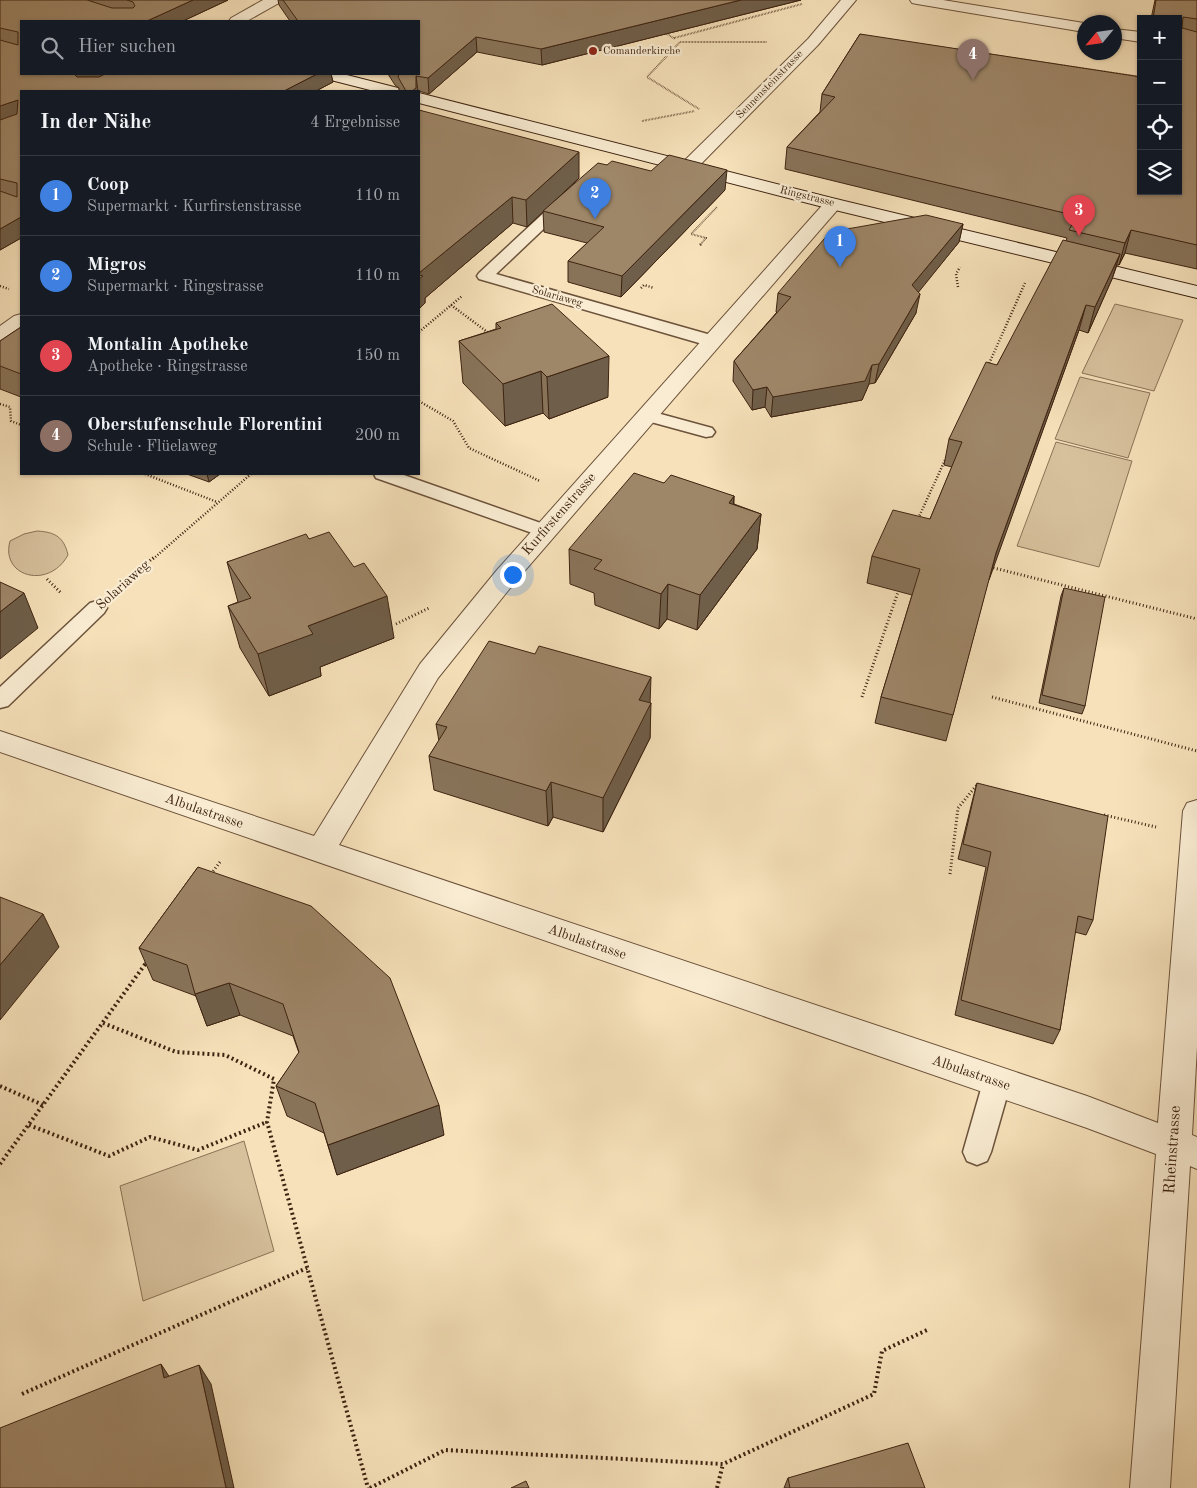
<!DOCTYPE html>
<html lang="de">
<head>
<meta charset="utf-8">
<style>
	body { margin:0; font-family:"Old Standard TT",serif; background:#242831; color:#f1f3f6 }
	.controls { position:absolute; right:15px; top:15px; display:grid; overflow:hidden; border-radius:0px; box-shadow:0 1px 4px #0004 }
	.controls button { width:45px; height:45px; display:grid; place-items:center; padding:0; border:0; border-bottom:1px solid #363941; background:#171b24; color:#f1f3f6; font:25px sans-serif }
	.compass { position:absolute; left:1077px; top:15px; width:45px; height:45px; border-radius:50%; background:#171b24; box-shadow:0 1px 4px #0004; rotate:241deg }
	.you { position:absolute; left:512px; top:574px; width:18px; height:18px; margin:-12px; border:4px solid #fff; border-radius:50%; background:#1a73e8; box-shadow:0 0 0 8px #1a73e833 }
	.badge { display:grid; place-items:center; width:32px; height:32px; border-radius:50%; background:#7c3aed; color:#fff; font-size:16px; font-weight:700 }
	.pin { position:absolute; translate:-50% -41px; filter:drop-shadow(0 1px 2px #0008) }
	.pin::after { content:''; position:absolute; top:26px; width:18px; height:15px; background:inherit; clip-path:polygon(0 0,100% 0,50% 100%) }
	.list { margin:0; padding:0; list-style:none }
	h2 { display:flex; justify-content:space-between; align-items:center; height:65px; margin:0; padding:0 20px; font-size:21px }
	h2 small { font-size:16px; font-weight:400; color:#9ea1a6 }
	.list li { display:grid; grid-template-columns:32px 1fr auto; gap:15px; align-items:center; box-sizing:border-box; height:80px; padding:0 20px; border-top:1px solid #363941 }
	.list b { display:block; font-size:19px; white-space:nowrap }
	.list p { margin:0; font-size:16px; white-space:nowrap; color:#9ea1a6 }
	.list em { font-size:16px; font-style:normal; color:#9ea1a6 }
	.icon { flex:none; width:28px; height:28px; fill:none; stroke:currentColor; stroke-width:2; stroke-linecap:round; stroke-linejoin:round }
	.map { position:relative; flex:none; width:1197px; height:1488px; overflow:hidden }
	.search { position:absolute; background:#171b24; box-shadow:0 1px 4px #0004; left:20px; top:20px; width:400px; height:55px; display:flex; align-items:center; gap:12px; box-sizing:border-box; padding:0 18px; border-radius:0px; color:#9ea1a6; font-size:19px }
	.panel { position:absolute; background:#171b24; box-shadow:0 1px 4px #0004; left:20px; top:90px; width:400px; height:385px; border-radius:0px }
	.map>svg:first-child { display:block }
	.green { fill:#d7c19d; stroke:#8a7256 }
	.lines { fill:none; stroke-linecap:round; stroke-linejoin:round }
	.lane-casing { stroke:#6c523a; stroke-width:3 }
	.street-casing { stroke:#6c523a; stroke-width:2 }
	.secondary-casing { stroke:#3e2310; stroke-width:2 }
	.path-far3 { stroke:#3e2310; stroke-width:2; stroke-dasharray:0.5 1; stroke-linecap:butt }
	.path-far2 { stroke:#3e2310; stroke-width:2.5; stroke-dasharray:1 2; stroke-linecap:butt }
	.path-far1 { stroke:#3e2310; stroke-width:3; stroke-dasharray:1 2.5; stroke-linecap:butt }
	.path { stroke:#3e2310; stroke-width:4; stroke-dasharray:2 3; stroke-linecap:butt }
	.lane { fill:#f9ecd2; fill-rule:evenodd }
	.street { fill:#f9ecd2; fill-rule:evenodd }
	.secondary { fill:#f9ecd2; fill-rule:evenodd }
	.wall { fill:#887359; stroke:#3e2310 }
	.shaded-wall { fill:#6f5e49; stroke:#3e2310 }
	.building { fill:#9e8668; stroke:#3e2310 }
	.poi-dot { fill:#8f2418; stroke:#f9ecd2; stroke-width:2 }
	.labels { text-anchor:middle; dominant-baseline:central; stroke-width:4.5; stroke-linejoin:round; paint-order:stroke }
	.far-poi-label { font-size:11px; fill:#3e2310; stroke:#f9ecd2; text-anchor:start }
	.far-street-label { font-size:11px; fill:#3e2310; stroke:#f9ecd2 }
	.street-label { font-size:14px; fill:#3e2310; stroke:#f9ecd2 }
	.near-street-label { font-size:16px; fill:#3e2310; stroke:#f9ecd2 }
</style>
</head>
<body>
<div class="map">
<svg width="1197" height="1488" viewBox="0 0 1197 1488">
	<rect width="100%" height="100%" fill="#f6e1ba"/>
	<filter id="stains"><feTurbulence type="fractalNoise" baseFrequency=".004" numOctaves="4"/><feColorMatrix values="0 0 0 0 .2 0 0 0 0 .09 0 0 0 0 .02 0 0 0 .5 -.17"/></filter>
	<radialGradient id="worn" r=".72"><stop offset=".6" stop-color="#630" stop-opacity="0"/><stop offset="1" stop-color="#630" stop-opacity=".3"/></radialGradient>
	<!-- green -->
	<path class="green" d="M1115,304L1183,320L1154,391L1082,373Z
		M1080,377L1150,393L1128,458L1055,439Z
		M1056,442L1132,461L1099,567L1017,546Z
		M37,531C55,532 64,537 68,555C49,590 0,577 10,541L24,534Z
		M244,1141L274,1251L143,1301L120,1186Z"/>
	<g class="lines">
		<!-- lane casing -->
		<g class="lane-casing">
			<path id="lane" d="M567,195L572,196L574,199L572,202L496,274L718,337L720,341L718,345H706L479,279L477,276L479,273L562,196Z
				M646,410L712,428L715,432L712,436L706,437L640,419L637,415L640,411Z
				M374,474H401L552,527L555,531L552,535L545,537L538,535L376,478Z
				M97,601L104,603L107,608L104,613L8,706L0,708V687L90,603Z
				M997,1070L1007,1073L1011,1082L991,1152L987,1161L977,1165L967,1161L963,1152L983,1082L987,1073Z"/>
		</g>
		<!-- street casing -->
		<g class="street-casing">
			<path id="street" d="M263,0H281L279,3L247,21H229L231,18Z
				M841,0H856L818,45L694,171L688,172L682,171L679,167L682,163L808,39Z
				M910,0H943L1084,23V32L917,4L912,3Z
				M1114,29L1141,32V42L1114,38Z
				M833,199L839,200L842,204L839,208L515,582L438,678L339,845L1087,1096L1158,1123L1183,811L1187,803L1197,800V1047L1192,1135L1197,1137V1169L1190,1166L1170,1488H1130L1156,1154L1087,1128L0,752V731L314,836L420,664L497,570L827,200Z
				M21,314V330L7,340L0,342V326L14,316Z"/>
		</g>
		<!-- secondary casing -->
		<g class="secondary-casing">
			<path id="secondary" d="M317,74H343L398,88L400,91H374L319,77Z
				M419,93L836,199L1197,286V298L827,208L419,103Z"/>
		</g>
		<!-- path-far3 -->
		<path class="path-far3" d="M664,32L675,39
			M674,38L802,4
			M926,45L1141,77
			M699,109L647,77L680,42H767
			M642,121L695,111
			M701,244L706,238L691,234L717,207"/>
		<!-- path-far2 -->
		<path class="path-far2" d="M700,245L702,243
			M0,286L9,289
			M958,287L956,274L960,267
			M641,288L644,285L654,288
			M451,305L490,334
			M419,332L462,296
			M988,366L1025,283
			M419,401L453,421L469,448L540,481
			M0,404L10,407L11,421L21,425
			M145,474L217,502
			M917,521L946,458
			M153,559L251,474"/>
		<!-- path-far1 -->
		<path class="path-far1" d="M990,567L1197,619
			M47,579L61,593
			M121,586L154,557
			M396,624L429,608
			M862,697L899,589
			M992,697L1197,751
			M1104,815L1156,827
			M211,874L220,862
			M950,874L958,808L976,786L978,787
			M145,964L147,962"/>
		<!-- path -->
		<path class="path" d="M103,1023L176,1052L225,1055L274,1079L267,1122L368,1488
			M0,1086L43,1105
			M29,1125L109,1156L150,1137L198,1150L267,1122
			M0,1164L146,963
			M22,1394L307,1268
			M370,1488L445,1450L723,1464L874,1394L882,1351L927,1330
			M717,1488L723,1464"/>
		<!-- lane -->
		<use href="#lane" class="lane"/>
		<!-- street -->
		<use href="#street" class="street"/>
		<!-- secondary -->
		<use href="#secondary" class="secondary"/>
	</g>
	<!-- wall -->
	<path class="wall" d="M0,0H228L183,21H21V74H331L333,82L316,91H21V238L0,250Z
		M278,0H801L542,65L477,52L429,94L419,91H399V88L395,85L388,74H419V21H290L279,5Z
		M1155,0H1197V269L1125,253L1119,265H1117L1112,279L1088,333L1079,330L989,578L946,741L875,723L881,697L912,595L867,583L872,556L930,519L952,467L944,465L949,439L997,365L1066,241L1067,238L785,169L787,147L820,112L822,94L860,34L1141,191L1178,19H1151Z
		M419,110L579,178L555,201L607,165L725,190L621,297L568,282V261L587,243L544,232L543,211L527,227L513,223L425,298V303L419,309Z
		M963,224L959,242L918,292L916,313L875,383L869,384L862,400L771,417L765,407L752,410L733,381L734,361L777,312H776L778,293Z
		M496,323L608,397L549,419L543,413L505,426L463,383L459,341L496,329Z
		M21,327V397L0,389V341Z
		M187,474H220L209,482Z
		M664,483L734,496V504L761,514L757,549L697,630L667,619L659,629L595,605L594,593L570,584L569,549Z
		M309,539L394,638L320,667L321,676L269,696L240,648L228,606L238,602L227,562Z
		M1064,588L1085,706L1082,714L1039,703L1061,596Z
		M650,703V738L603,832L553,817L548,826L434,790L429,756L439,741L436,724Z
		M977,783L1093,920L1086,935L1075,932L1060,1030L1053,1044L955,1015L986,867L958,859L973,798Z
		M198,867L444,1135L337,1175L324,1133L287,1116L276,1086L299,1053L293,1036L240,1015L207,1026L196,996L153,980L139,948Z
		M788,1478L925,1488H784Z"/>
	<!-- shaded-wall -->
	<path class="shaded-wall" d="M193,0H228L183,21H147Z
		M741,0H801L542,65L541,49Z
		M476,37L477,52L429,94L428,78Z
		M76,74H110L82,86L75,75Z
		M317,74H331L333,82L316,91H284Z
		M416,76L418,91H412Z
		M18,100L21,112L0,124V106Z
		M579,152V178L527,227L526,200Z
		M727,170L725,190L621,297L622,276Z
		M512,197L513,223L425,298V303L419,309V273Z
		M21,217V238L0,250V229Z
		M963,224L959,242L909,304L912,285Z
		M1131,230L1125,253L1119,265L1125,243Z
		M1120,254L1112,279L1088,333L1095,307Z
		M920,294L916,313L875,383L879,364Z
		M1086,305L1079,330L989,580L996,553Z
		M609,356L608,397L549,419L547,377Z
		M872,365L869,384L862,400L771,417L773,397Z
		M541,371L543,413L505,426L503,384Z
		M767,387L765,407L752,410L753,390Z
		M207,474H220L209,482Z
		M734,496L731,531L729,503Z
		M761,514L757,549L697,630L700,595Z
		M668,584L667,619L659,629L661,594Z
		M24,593L38,628L0,659V612Z
		M387,596L394,638L320,667L321,676L269,696L258,654L308,626Z
		M651,677L650,705L651,703L650,738L603,832V798L639,700Z
		M551,782L553,817L548,826L546,791Z
		M43,914L59,947L0,1020V965Z
		M229,983L240,1015L207,1026L195,994Z
		M439,1105L444,1135L337,1175L328,1145Z
		M161,1364L174,1384L164,1378Z
		M199,1365L211,1384L234,1488H226Z"/>
	<!-- building -->
	<path class="building" d="M0,0H87L112,8H133L135,6L133,2L127,0H193L147,21H21V74H76L75,75L77,77H99L105,74H317L284,91H21V217L0,229V191L17,197V183L0,179V120L17,114L18,100L0,106V40L18,45V32L0,28Z
		M283,0H741L541,49L476,37L428,78L416,76V88L412,91H406L398,77L399,74H419V21H298Z
		M1156,0H1197V19L1183,17L1182,28L1197,32V245L1131,230L1125,243L1069,230L1077,216L787,147L835,97L822,94L860,34L1141,77V191H1178V19H1153Z
		M419,110L579,152L526,200L512,197L419,273Z
		M669,155L727,170L622,276L568,261L604,227L543,211L598,163L607,165L612,161L651,171Z
		M926,215L963,224L912,285L920,294L879,364L872,365L865,381L773,397L767,387L753,390L734,361L791,297L778,293L830,232Z
		M1063,240L1120,254L1095,307L1086,305L996,553L953,715L881,697L920,569L872,556L893,510L930,519L962,442L949,439L986,362L997,365Z
		M419,275L423,276L419,279Z
		M552,304L609,356L547,377L541,371L503,384L459,341L501,328L496,323Z
		M21,327V374L0,366V341Z
		M634,473L664,483L671,475L734,496L729,503L761,514L700,595L668,584L661,594L594,569L602,560L569,549Z
		M329,532L354,567L364,563L387,596L308,626L313,634L258,654L228,606L251,598L227,562L306,534L309,539Z
		M0,582L24,593L0,612Z
		M1064,588L1105,597L1085,706L1042,695Z
		M489,641L535,654L539,646L651,677L639,700L651,703L603,798L551,782L546,791L429,756L447,727L436,724Z
		M977,783L1108,816L1093,920L1078,916L1060,1030L961,1000L991,852L963,844Z
		M198,867L311,906L390,978L439,1105L328,1145L315,1103L276,1086L299,1052L283,1004L229,983L195,994L187,965L139,948Z
		M0,897L43,914L0,965Z
		M161,1364L164,1378L199,1365L226,1488H0V1428Z
		M908,1443L925,1488H790L788,1478Z
		M526,1481L529,1488H511Z"/>
	<!-- markers -->
	<circle class="poi-dot" cx="593" cy="51" r="5"/>
	<g class="labels">
		<!-- far-poi labels -->
		<g class="far-poi-label">
			<text x="603" y="51">Comanderkirche</text>
		</g>
		<!-- far-street labels -->
		<g class="far-street-label">
			<text transform="translate(770 85) rotate(-46)">Sennensteinstrasse</text>
			<text transform="translate(807 197) rotate(14)">Ringstrasse</text>
			<text transform="translate(557 297) rotate(16)">Solariaweg</text>
		</g>
		<!-- street labels -->
		<g class="street-label">
			<text transform="translate(559 514) rotate(-49)">Kurfirstenstrasse</text>
			<text transform="translate(123 585) rotate(-42)">Solariaweg</text>
			<text transform="translate(204 811) rotate(19)">Albulastrasse</text>
			<text transform="translate(587 942) rotate(19)">Albulastrasse</text>
			<text transform="translate(971 1073) rotate(19)">Albulastrasse</text>
		</g>
		<!-- near-street labels -->
		<g class="near-street-label">
			<text transform="translate(1173 1150) rotate(-86)">Rheinstrasse</text>
		</g>
	</g>
	<rect width="100%" height="100%" filter="url(#stains)"/>
	<rect width="100%" height="100%" fill="url(#worn)"/>
</svg>
<div class="controls">
<button>+</button>
<button>−</button>
<button><svg class="icon" aria-label="locate" viewBox="0 0 24 24"><circle cx="12" cy="12" r="6"/><path d="M12 2v4M12 18v4M2 12h4M18 12h4"/></svg></button>
<button><svg class="icon" aria-label="layers" viewBox="0 0 24 24"><path d="M12 4l9 5-9 5-9-5zM3 14l9 5 9-5"/></svg></button>
</div>
<svg class="compass" viewBox="-18 -18 36 36"><path d="M0-13l5 13h-10z" fill="#e53935"/><path d="M0 13l5-13h-10z" fill="#9ea1a6"/></svg>
<div class="you"></div>
<div class="pin badge" style="left:840px;top:267px;background:#3f7fe0">1</div>
<div class="pin badge" style="left:595px;top:219px;background:#3f7fe0">2</div>
<div class="pin badge" style="left:1079px;top:236px;background:#e0444e">3</div>
<div class="pin badge" style="left:973px;top:80px;background:#8d6e63">4</div>
<div class="search"><svg class="icon" aria-label="search" viewBox="0 0 24 24"><circle cx="10" cy="10" r="6"/><path d="M15 15l6 6"/></svg>Hier suchen</div>
<section class="panel">
<h2>In der Nähe<small>4 Ergebnisse</small></h2>
<ul class="list">
<li><span class="badge" style="background:#3f7fe0">1</span><div><b>Coop</b><p>Supermarkt · Kurfirstenstrasse</p></div><em>110 m</em></li>
<li><span class="badge" style="background:#3f7fe0">2</span><div><b>Migros</b><p>Supermarkt · Ringstrasse</p></div><em>110 m</em></li>
<li><span class="badge" style="background:#e0444e">3</span><div><b>Montalin Apotheke</b><p>Apotheke · Ringstrasse</p></div><em>150 m</em></li>
<li><span class="badge" style="background:#8d6e63">4</span><div><b>Oberstufenschule Florentini</b><p>Schule · Flüelaweg</p></div><em>200 m</em></li>
</ul>
</section>
</div>
</body>
</html>
